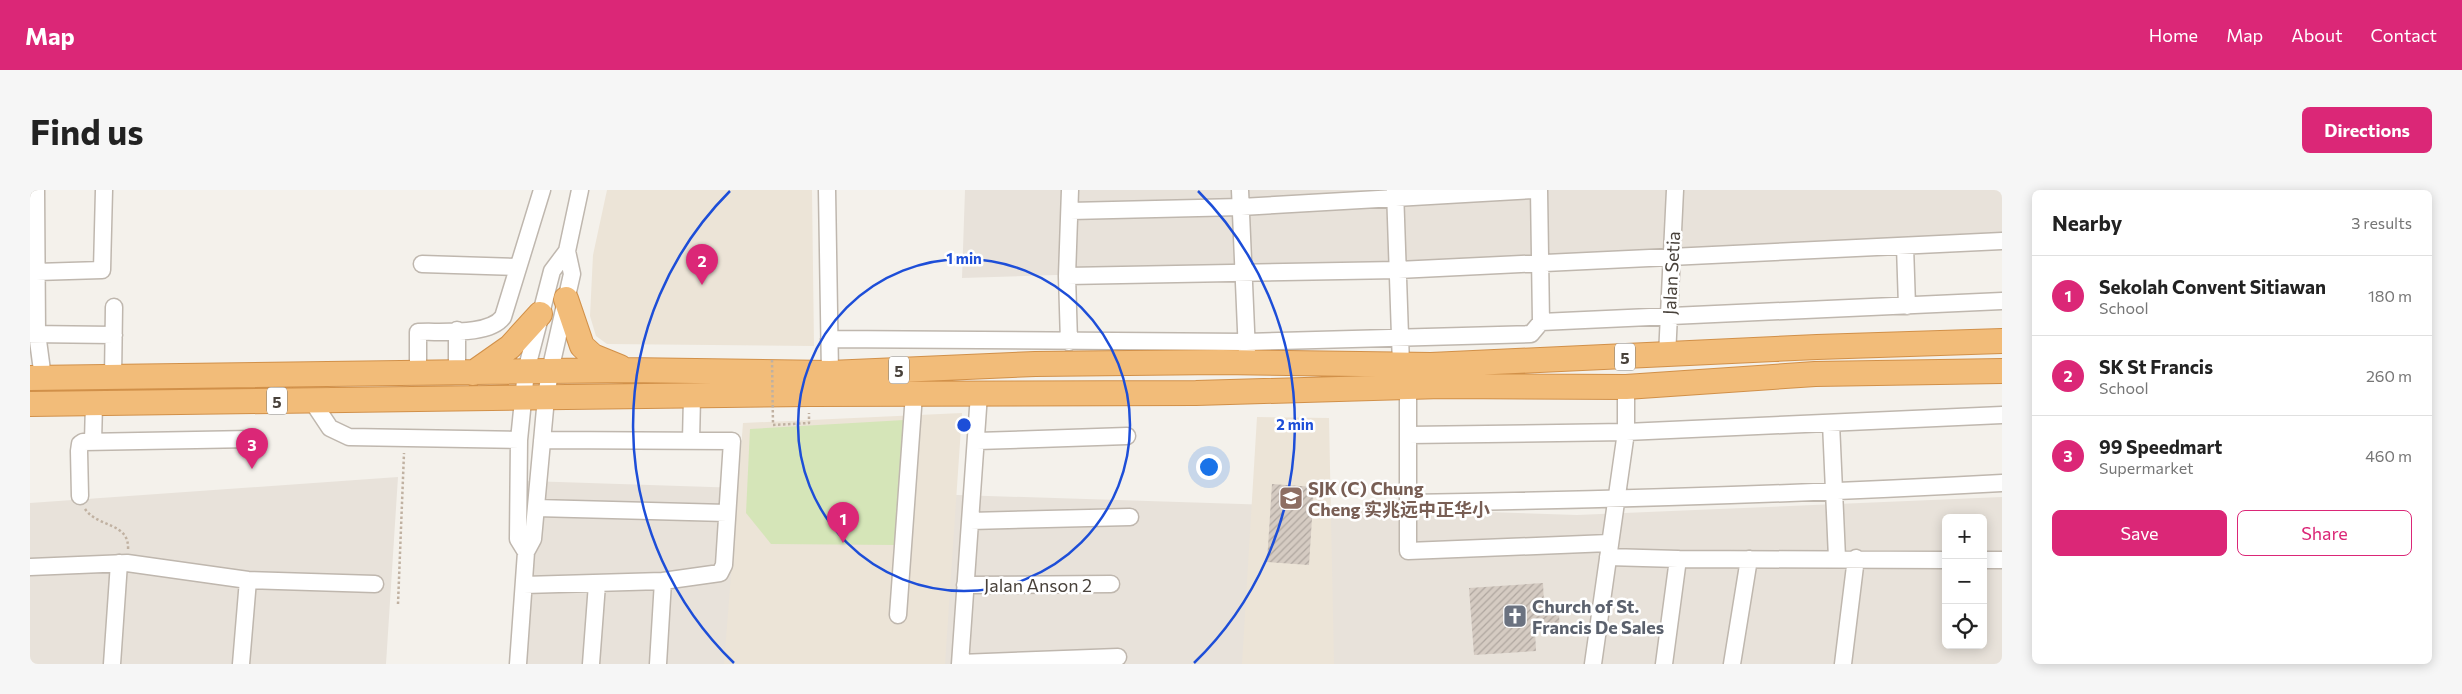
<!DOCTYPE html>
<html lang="en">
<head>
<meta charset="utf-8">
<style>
	body { margin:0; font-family:Commissioner,"Noto Sans SC",sans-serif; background:#f6f6f6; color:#222 }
	.controls { position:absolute; right:15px; bottom:15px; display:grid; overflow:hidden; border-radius:8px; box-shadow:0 2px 12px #0003 }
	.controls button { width:45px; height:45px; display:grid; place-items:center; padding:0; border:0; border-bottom:1px solid #e0e0e0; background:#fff; color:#222; font:25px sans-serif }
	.you { position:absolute; left:1178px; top:276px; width:18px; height:18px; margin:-12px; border:4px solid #fff; border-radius:50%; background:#1a73e8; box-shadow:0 0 0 8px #1a73e833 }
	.badge { display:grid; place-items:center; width:32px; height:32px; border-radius:50%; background:#db2777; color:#fff; font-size:16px; font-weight:700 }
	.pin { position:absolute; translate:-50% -41px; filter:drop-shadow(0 1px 2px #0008) }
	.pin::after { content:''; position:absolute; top:26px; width:18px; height:15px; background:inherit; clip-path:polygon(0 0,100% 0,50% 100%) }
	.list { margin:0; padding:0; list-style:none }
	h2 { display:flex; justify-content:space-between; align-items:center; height:65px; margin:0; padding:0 20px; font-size:21px }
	h2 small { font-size:16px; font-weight:400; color:#767676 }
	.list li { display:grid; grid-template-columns:32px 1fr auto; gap:15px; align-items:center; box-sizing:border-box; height:80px; padding:0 20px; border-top:1px solid #e0e0e0 }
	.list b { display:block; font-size:19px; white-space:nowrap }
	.list p { margin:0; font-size:16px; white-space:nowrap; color:#767676 }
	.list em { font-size:16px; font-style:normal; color:#767676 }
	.actions { display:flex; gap:10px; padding:15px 20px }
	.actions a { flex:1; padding:11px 0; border:1px solid #db2777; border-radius:8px; text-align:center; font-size:18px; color:#db2777 }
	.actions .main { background:#db2777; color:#fff }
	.icon { flex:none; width:28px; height:28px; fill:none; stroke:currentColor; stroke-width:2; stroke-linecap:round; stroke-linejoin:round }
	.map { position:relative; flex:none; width:1972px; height:474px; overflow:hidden; border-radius:8px }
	header { display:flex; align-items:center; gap:30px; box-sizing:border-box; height:70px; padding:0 25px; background:#db2777; color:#fff }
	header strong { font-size:24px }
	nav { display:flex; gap:28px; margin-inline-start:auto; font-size:18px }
	.intro { display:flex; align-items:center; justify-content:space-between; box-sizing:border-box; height:120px; padding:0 30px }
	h1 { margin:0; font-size:35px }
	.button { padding:12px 22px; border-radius:8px; background:#db2777; color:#fff; font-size:18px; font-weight:700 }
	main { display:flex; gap:30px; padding:0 30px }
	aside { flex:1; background:#fff; border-radius:8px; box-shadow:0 2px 12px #0003 }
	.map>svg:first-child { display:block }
	.residential { fill:#e8e2da; fill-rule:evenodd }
	.education { fill:#ece4d7 }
	.pitch { fill:#d5e5b8 }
	.building { fill:url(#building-hatch) }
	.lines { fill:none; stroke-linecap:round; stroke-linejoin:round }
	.minor-casing { stroke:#bfb7ae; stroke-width:19 }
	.highway-casing { stroke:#d19049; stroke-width:26 }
	.path { stroke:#c0b1a1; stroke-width:2.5; stroke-dasharray:2.5 2.5; stroke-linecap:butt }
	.minor { stroke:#fff; stroke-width:16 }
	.highway { stroke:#f2bc79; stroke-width:24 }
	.path-bridge { stroke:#c0b1a1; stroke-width:2.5; stroke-dasharray:2.5 2.5; stroke-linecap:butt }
	.ring { fill:none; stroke:#1d4ed8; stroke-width:2.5 }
	.labels { text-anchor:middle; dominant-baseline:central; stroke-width:5; stroke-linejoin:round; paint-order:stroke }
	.shield { fill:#fff; stroke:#7f7a75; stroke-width:1 }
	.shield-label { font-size:16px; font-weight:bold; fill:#48413a }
	.street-label { font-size:18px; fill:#48413a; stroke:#fff }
	.education-label { font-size:18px; font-weight:bold; fill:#785e54; stroke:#fff; text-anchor:start }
	.worship-label { font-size:18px; font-weight:bold; fill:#5b616d; stroke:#fff; text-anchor:start }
	.centre { fill:#1d4ed8; stroke:#fff; stroke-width:2.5 }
	.ring-label { font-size:15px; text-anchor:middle; font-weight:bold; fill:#1d4ed8; stroke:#fff; stroke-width:5; stroke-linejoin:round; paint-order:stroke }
</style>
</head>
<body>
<header>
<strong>Map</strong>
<nav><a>Home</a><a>Map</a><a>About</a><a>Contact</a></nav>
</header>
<div class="intro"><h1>Find us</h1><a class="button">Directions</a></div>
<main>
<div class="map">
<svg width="1972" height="474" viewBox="0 0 1972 474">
	<defs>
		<pattern id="building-hatch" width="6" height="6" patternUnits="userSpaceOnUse" patternTransform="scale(1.25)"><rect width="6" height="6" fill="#d5cbc2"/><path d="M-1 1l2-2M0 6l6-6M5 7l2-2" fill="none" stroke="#afa69f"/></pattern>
	</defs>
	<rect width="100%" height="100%" fill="#f4f1eb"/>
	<!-- residential -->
	<path class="residential" d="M935,0H1972V55L932,88Z
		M368,287L356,474H0V313Z
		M498,291L1547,325L1972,307V474H484ZM1916,328H1953V455H1916Z"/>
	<!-- education -->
	<path class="education" d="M577,0H782L784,156L577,154L566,146L560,126L563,65Z
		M932,223L915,474H694L713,233Z
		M1227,227L1299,228L1304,474H1212Z"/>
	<!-- pitch -->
	<path class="pitch" d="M874,230L866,355L741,354L716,323L720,239Z"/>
	<!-- building -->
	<path class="building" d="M1242,294L1284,297L1279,375L1237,372Z
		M1513,393L1514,414L1528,413L1530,438L1505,440L1506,461L1444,465L1439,398Z"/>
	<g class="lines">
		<!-- minor casing -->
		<g class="minor-casing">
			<path id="minor" d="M6,0L7,143L13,188
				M797,0L800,183
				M1210,0L1217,163
				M1365,0L1371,175
				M1509,0L1511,132
				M1040,21L1211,17L1503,0
				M1875,56L1877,116
				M392,74L488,77
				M6,82L72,80L74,0
				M1037,86L1368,80L1972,51
				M0,144L84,145
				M799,149L1216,152L1501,144L1511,132L1972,111
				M1039,152L1037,86L1040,0
				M1637,166L1645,0
				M427,183V140
				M388,184V142C412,141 459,146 473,127L512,0
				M83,188L84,117
				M1378,198V361L1579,353
				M282,211L300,238L319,247L489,250
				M1801,233L1807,368
				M1378,245L1596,242L1972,225
				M512,250L702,251L694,375L690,383L633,391
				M661,251L662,207
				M947,251L1097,246
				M63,252L64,213
				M50,306L49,261L50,254L53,252L222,249
				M1377,313C1576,310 1774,304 1972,293
				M506,318L697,323
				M940,331L1100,327
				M496,362L488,349L489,250L496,181L522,81L537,61
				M1578,367L1648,369L1916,370
				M1953,370H1972
				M0,377L97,373L218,390L345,394
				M494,395L633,391L628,474
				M935,395L1081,394
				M868,425L884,204
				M930,473L1088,467
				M82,474L89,373
				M211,474L218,390
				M488,474L496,362L503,349L516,208L520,181L542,84L537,61L550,0
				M561,474L567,394
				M930,474L949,204
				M1563,474L1596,242V197
				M1634,474L1648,369
				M1702,474L1719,369
				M1813,474L1826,368"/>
		</g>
		<!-- highway casing -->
		<g class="highway-casing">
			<path id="highway" d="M536,109L552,156L563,166L590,177
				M443,183L480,157L510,124
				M0,188L597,180L800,183L1005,174L1191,172L1401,175L1787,157L1972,151
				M0,214L779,204L1166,203L1412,196L1596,197L1785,184L1972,181"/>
		</g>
		<!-- path -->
		<path class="path" d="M743,235L779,233V223
			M55,319C68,338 100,332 98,360
			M368,414L374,263"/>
		<!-- minor -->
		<use href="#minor" class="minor"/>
		<!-- highway -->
		<use href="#highway" class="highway"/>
		<!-- path-bridge -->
		<path class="path-bridge" d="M742,170L743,235"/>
	</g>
	<!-- distance rings -->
	<g class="ring">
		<circle cx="934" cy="235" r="166"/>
		<path d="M704 473A331 331 0 0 1 700 1M1168 1A331 331 0 0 1 1164 473"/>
	</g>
	<!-- icons -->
	<defs>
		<g id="school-square" transform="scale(1.25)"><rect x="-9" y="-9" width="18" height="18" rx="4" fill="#8d6e63" stroke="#fff"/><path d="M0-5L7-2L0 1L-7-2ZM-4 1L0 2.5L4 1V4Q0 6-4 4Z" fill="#fff"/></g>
		<g id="church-square" transform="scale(1.25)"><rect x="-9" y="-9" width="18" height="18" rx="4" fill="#6b7280" stroke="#fff"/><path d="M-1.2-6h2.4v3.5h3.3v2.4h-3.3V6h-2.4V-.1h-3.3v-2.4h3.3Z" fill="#fff"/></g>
	</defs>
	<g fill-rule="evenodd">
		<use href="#school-square" x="1261" y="308"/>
		<use href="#church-square" x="1485" y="426"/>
	</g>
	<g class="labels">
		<!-- shield labels -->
		<g class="shield">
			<rect x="1585" y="153.5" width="20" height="27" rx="4"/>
			<rect x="859" y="166.5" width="20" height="27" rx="4"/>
			<rect x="237" y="197.5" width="20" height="27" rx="4"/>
		</g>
		<g class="shield-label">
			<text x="1595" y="167">5</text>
			<text x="869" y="180">5</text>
			<text x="247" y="211">5</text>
		</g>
		<!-- street labels -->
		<g class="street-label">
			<text transform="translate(1641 83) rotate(-87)">Jalan Setia</text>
			<text x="1008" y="395">Jalan Anson 2</text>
		</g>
		<!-- education labels -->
		<g class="education-label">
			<text x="1278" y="298">SJK (C) Chung<tspan x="1278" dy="21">Cheng 实兆远中正华小</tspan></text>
		</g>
		<!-- worship labels -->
		<g class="worship-label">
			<text x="1502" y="416">Church of St.<tspan x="1502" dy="21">Francis De Sales</tspan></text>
		</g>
	</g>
	<circle cx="934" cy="235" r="8" class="centre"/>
	<g class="ring-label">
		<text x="934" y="74">1 min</text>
		<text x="1265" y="240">2 min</text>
	</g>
</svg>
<div class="controls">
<button>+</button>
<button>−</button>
<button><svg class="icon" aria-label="locate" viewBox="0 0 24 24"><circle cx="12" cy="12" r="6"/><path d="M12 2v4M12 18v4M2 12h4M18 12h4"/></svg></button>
</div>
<div class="you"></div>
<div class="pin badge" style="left:813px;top:353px">1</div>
<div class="pin badge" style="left:672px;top:95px">2</div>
<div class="pin badge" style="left:222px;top:279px">3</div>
</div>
<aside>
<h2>Nearby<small>3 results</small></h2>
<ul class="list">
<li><span class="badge">1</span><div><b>Sekolah Convent Sitiawan</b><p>School</p></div><em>180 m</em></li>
<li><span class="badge">2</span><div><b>SK St Francis</b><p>School</p></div><em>260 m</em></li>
<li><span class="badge">3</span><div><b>99 Speedmart</b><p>Supermarket</p></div><em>460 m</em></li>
</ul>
<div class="actions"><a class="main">Save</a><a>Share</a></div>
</aside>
</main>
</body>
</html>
